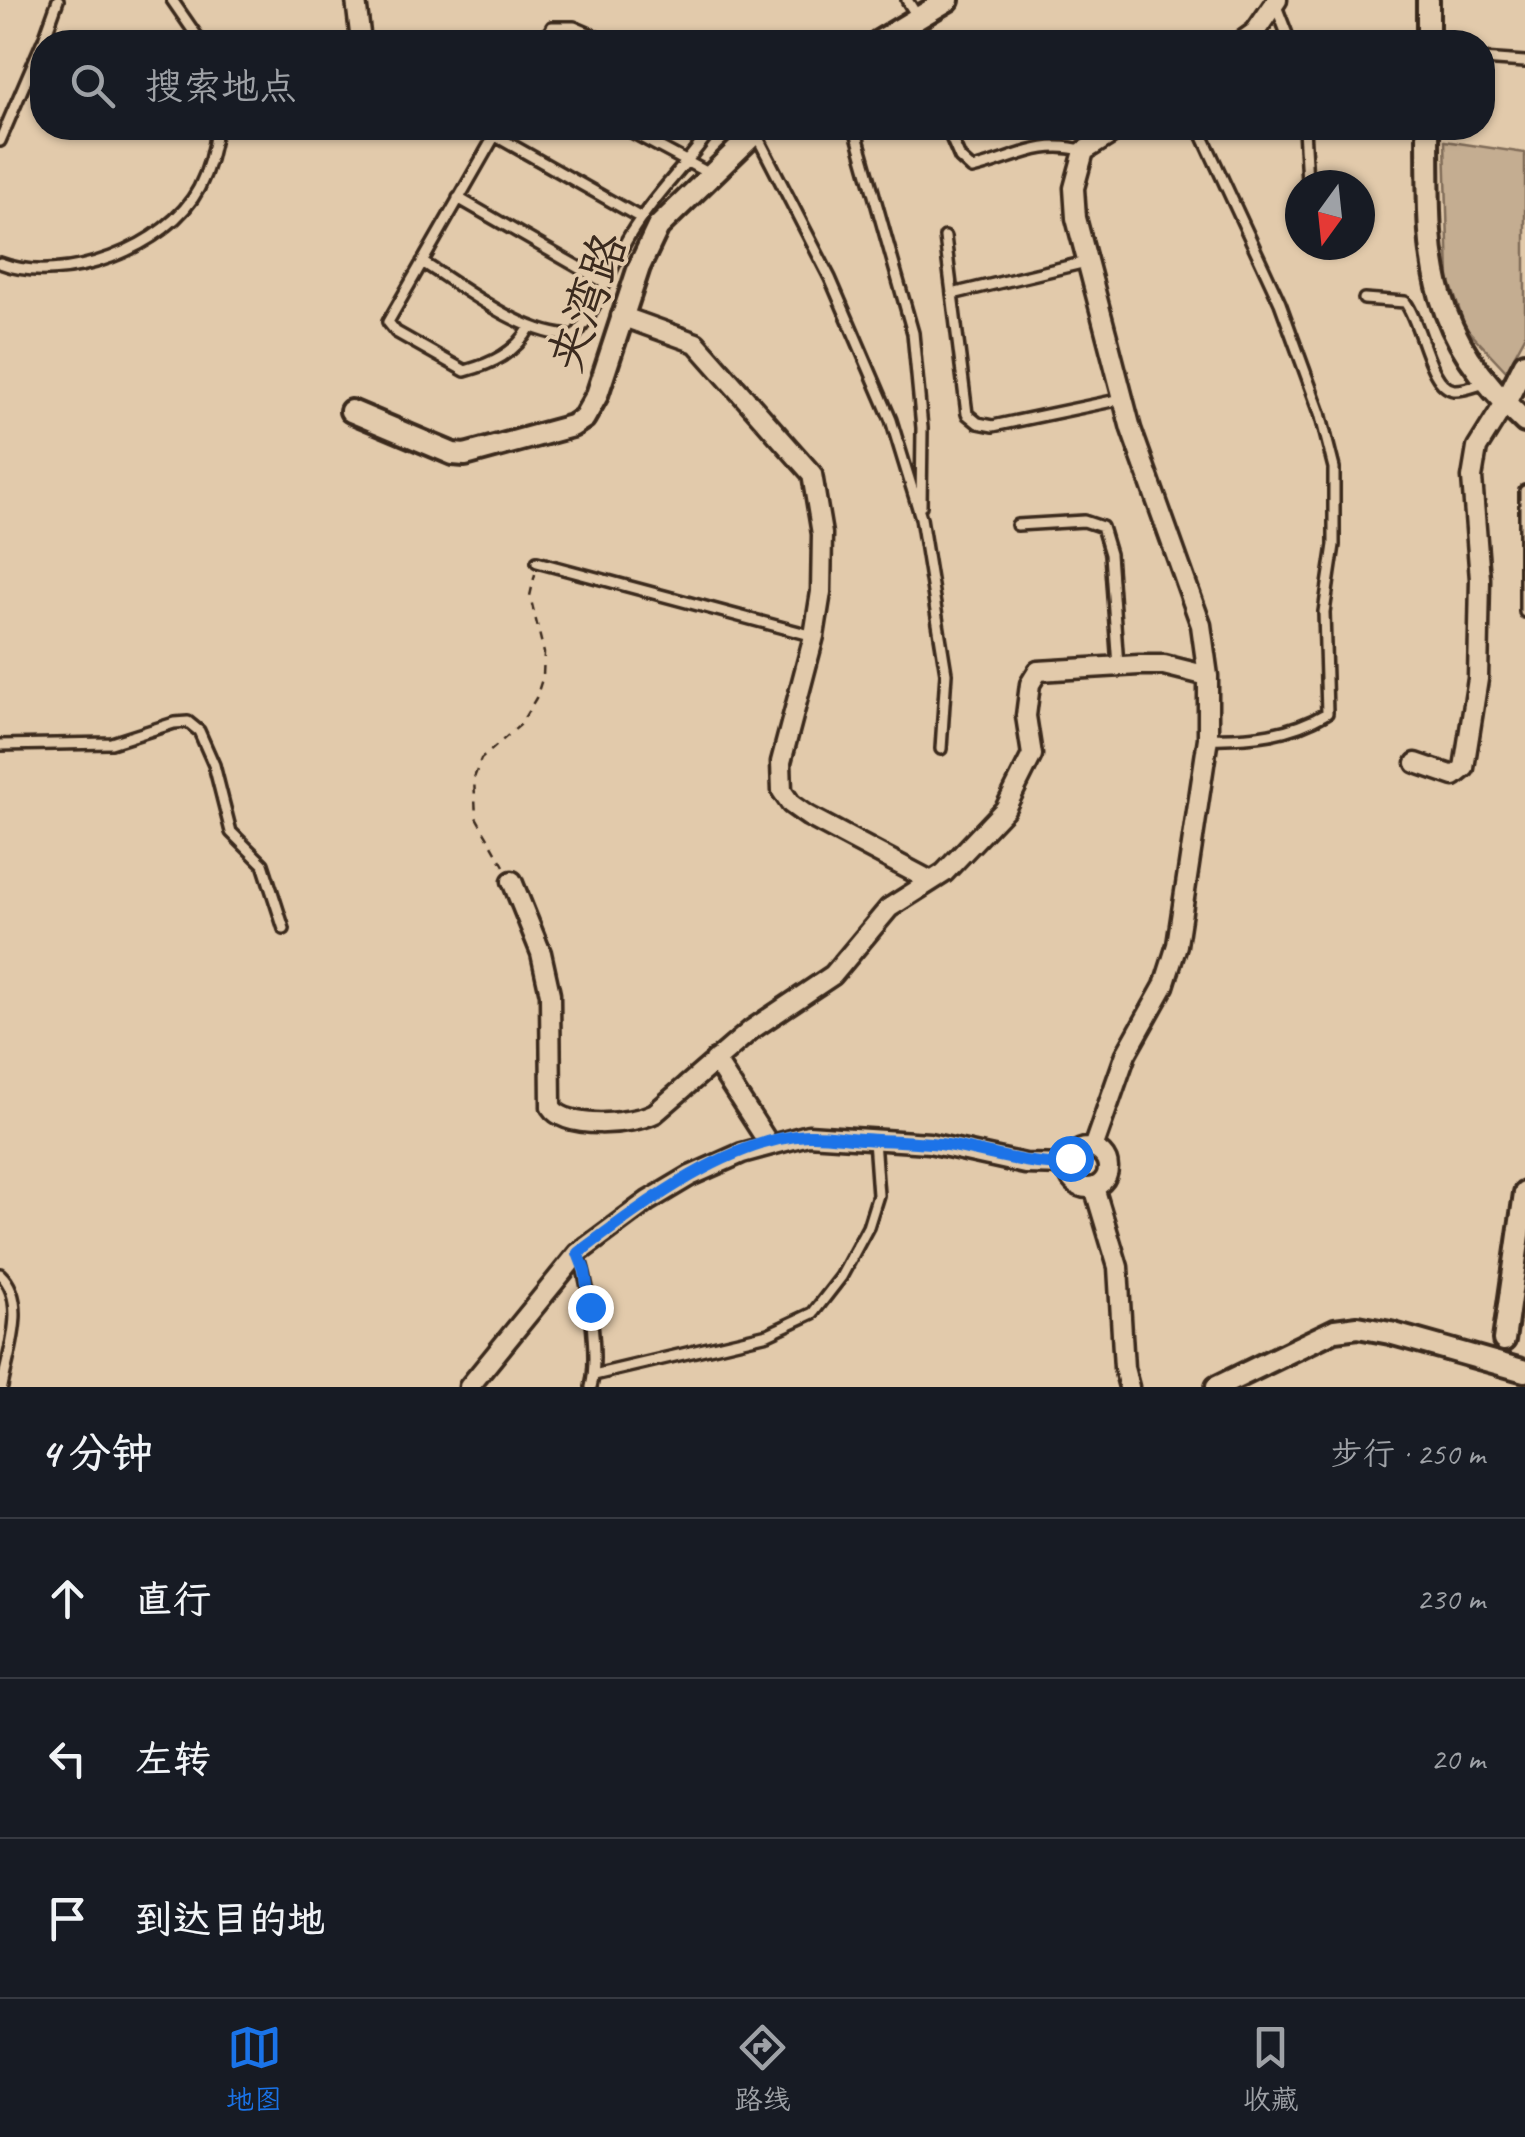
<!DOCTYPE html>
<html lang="zh">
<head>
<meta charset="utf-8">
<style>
	body { margin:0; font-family:Caveat,"LXGW WenKai TC",sans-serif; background:#20242c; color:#f1f3f6 }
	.compass { position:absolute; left:1285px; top:170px; width:90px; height:90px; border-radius:50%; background:#171b24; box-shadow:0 2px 8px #0004; rotate:195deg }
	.stop { position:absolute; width:30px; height:30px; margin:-22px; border:8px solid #1a73e8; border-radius:50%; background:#fff }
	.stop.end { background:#1a73e8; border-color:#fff; box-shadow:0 2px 10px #0008 }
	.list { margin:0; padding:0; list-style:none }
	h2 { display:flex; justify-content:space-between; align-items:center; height:130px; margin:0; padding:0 40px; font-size:42px }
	h2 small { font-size:32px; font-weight:400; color:#9ea1a6 }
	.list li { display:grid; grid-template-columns:65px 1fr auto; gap:30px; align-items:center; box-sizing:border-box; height:160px; padding:0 40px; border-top:2px solid #363941 }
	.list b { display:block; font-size:38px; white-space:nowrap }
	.list em { font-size:32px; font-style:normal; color:#9ea1a6 }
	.icon { flex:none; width:55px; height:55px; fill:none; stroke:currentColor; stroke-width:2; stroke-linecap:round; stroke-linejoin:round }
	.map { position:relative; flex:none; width:1525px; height:1387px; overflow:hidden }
	.search { position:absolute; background:#171b24; box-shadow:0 2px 8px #0004; left:30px; right:30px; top:30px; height:110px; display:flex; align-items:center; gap:25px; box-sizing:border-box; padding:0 35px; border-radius:40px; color:#9ea1a6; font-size:38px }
	.sheet { height:610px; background:#171b24 }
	nav { display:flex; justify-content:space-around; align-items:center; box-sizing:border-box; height:140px; border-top:2px solid #363941; background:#171b24; font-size:28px; color:#9ea1a6 }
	nav a { display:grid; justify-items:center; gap:5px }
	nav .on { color:#1a73e8 }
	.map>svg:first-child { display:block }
	.green { fill:#c4ad91; stroke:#806c58; stroke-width:2.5 }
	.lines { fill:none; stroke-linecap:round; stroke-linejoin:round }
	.service-casing { stroke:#3b2a1e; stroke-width:16 }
	.minor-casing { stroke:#3b2a1e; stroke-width:25 }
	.tertiary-casing { stroke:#3b2a1e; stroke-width:28 }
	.path { stroke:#3b2a1e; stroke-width:2.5; stroke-dasharray:8 8; stroke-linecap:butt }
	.service { stroke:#e2caab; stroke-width:9 }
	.minor { stroke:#e2caab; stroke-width:18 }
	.tertiary { stroke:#e2caab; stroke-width:20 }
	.route { stroke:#1a73e8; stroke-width:12 }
	.labels { text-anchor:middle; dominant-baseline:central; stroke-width:8; stroke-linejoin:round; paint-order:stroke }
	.street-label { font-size:48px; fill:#3b2a1e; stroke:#e2caab }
</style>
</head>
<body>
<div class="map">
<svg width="1525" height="1387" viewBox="0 0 1525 1387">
	<rect width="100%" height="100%" fill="#e2caab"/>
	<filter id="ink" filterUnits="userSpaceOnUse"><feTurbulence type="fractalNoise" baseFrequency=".01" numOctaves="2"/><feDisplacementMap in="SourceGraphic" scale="20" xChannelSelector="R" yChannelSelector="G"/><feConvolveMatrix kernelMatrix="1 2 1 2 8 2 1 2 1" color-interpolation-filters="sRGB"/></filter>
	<g filter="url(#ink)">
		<!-- green -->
		<path class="green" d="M1445,141L1525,153V336L1506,371L1465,327L1449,279Z"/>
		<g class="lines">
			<!-- service casing -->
			<g class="service-casing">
				<path id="service" d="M172,0L201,42
					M907,0L917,16
					M1276,6L1290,42
					M43,42L58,0
					M544,42L552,27H574L609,42
					M1482,59L1525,62
					M499,128L388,322L396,332L465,371C491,364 516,353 530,327
					M624,128L710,174
					M855,128L913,333L922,428L921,506
					M947,128L960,158L972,169C1013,160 1041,138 1084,151
					M1199,128L1280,303L1320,413L1334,468V545L1324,612L1327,713C1290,735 1250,739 1208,738
					M1304,128L1307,182
					M756,134L830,278L891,420L921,518L946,673L941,749
					M494,135L641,218
					M0,141L42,43
					M458,198L606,283
					M945,237L967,414L978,423L993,426L1122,399
					M422,262C466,289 523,336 575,336C600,305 610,266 631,233C655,194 687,165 712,128
					M0,263C62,287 168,248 199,188C208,170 214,148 216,128
					M952,294L1086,262
					M1364,299L1405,302C1422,324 1429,387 1454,390C1463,391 1475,386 1485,383
					M1525,491V612
					M1017,525L1084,521L1102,527L1110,554L1118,666
					M537,562L814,636
					M0,745L111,743L174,723L188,722L199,731L214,765L231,832L263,864L284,929
					M578,1253C589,1283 599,1357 591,1387
					M0,1274C29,1301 8,1353 2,1387
					M594,1375L768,1334L813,1313L841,1277L868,1227L878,1195L874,1140"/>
			</g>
			<!-- minor casing -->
			<g class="minor-casing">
				<path id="minor" d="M356,0L361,42
					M1241,42L1255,32L1277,0
					M621,316L696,343L812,474L822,534L821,592L814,636L781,762L782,791L791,804L808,816L931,881
					M1416,763L1454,776L1464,768L1478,679L1480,579L1472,478L1477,448L1505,403
					M512,881L541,953L550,994L551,1107C566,1130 632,1125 655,1113L751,1030L833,975L889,908L944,873L1005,809L1032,755L1026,716L1030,684L1038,671L1139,665H1164L1208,676
					M715,1060L769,1144
					M1068 1168a20 20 0 1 1 40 0a20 20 0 1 1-40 0Z
					M1093,1148L1126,1054L1164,986L1177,945L1208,738V676L1201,625L1131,429L1076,218L1074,188L1084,151L1121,128
					M1094,1187L1118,1267L1124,1368L1129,1387
					M469,1387L578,1253L648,1201L690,1176L742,1153L808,1135L929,1143L1025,1164L1068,1165"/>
			</g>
			<!-- tertiary casing -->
			<g class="tertiary-casing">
				<path id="tertiary" d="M1428,0V42
					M878,42L948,0
					M1428,128C1429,258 1422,326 1525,422
					M1505,403L1525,363
					M351,411L453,454L465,455L572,426L584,418L597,395L639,267L658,227L760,128
					M1504,1340L1525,1193
					M1217,1387L1335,1330L1358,1327L1390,1333L1525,1371"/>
			</g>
			<!-- path -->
			<path class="path" d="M504,866L476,817L474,778L481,759L520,725L536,698L543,676L544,653L530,596L535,574"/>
			<!-- service -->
			<use href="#service" class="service"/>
			<!-- minor -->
			<use href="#minor" class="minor"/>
			<!-- tertiary -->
			<use href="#tertiary" class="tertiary"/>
		</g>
	</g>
	<g class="lines" filter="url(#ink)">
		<!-- route -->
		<path class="route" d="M590,1307L585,1271L578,1253C640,1207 728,1139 808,1135C826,1134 845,1138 862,1139C890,1141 919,1141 947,1145C988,1152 1025,1165 1068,1165L1070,1158"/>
	</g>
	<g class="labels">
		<!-- street labels -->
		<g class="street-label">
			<text transform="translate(587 302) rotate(-70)">夹湾路</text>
		</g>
	</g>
</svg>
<svg class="compass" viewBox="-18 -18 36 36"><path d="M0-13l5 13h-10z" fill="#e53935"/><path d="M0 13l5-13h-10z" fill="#9ea1a6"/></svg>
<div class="stop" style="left:1070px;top:1158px"></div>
<div class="stop end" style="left:590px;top:1307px"></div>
<div class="search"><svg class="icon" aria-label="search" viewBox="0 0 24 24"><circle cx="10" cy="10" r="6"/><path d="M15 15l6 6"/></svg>搜索地点</div>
</div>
<section class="sheet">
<h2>4 分钟<small>步行 · 250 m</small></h2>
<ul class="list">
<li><svg class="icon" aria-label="ahead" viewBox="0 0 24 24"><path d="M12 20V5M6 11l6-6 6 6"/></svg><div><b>直行</b></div><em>230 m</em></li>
<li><svg class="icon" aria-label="left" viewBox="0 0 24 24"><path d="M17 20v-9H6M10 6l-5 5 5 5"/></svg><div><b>左转</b></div><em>20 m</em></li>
<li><svg class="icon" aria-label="arrive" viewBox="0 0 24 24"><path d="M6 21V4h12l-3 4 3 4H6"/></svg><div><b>到达目的地</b></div></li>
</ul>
</section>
<nav>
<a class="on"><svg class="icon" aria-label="map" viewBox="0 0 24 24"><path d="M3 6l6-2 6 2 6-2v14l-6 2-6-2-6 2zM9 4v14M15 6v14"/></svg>地图</a>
<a><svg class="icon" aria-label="directions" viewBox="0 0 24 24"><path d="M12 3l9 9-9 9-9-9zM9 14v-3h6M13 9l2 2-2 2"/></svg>路线</a>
<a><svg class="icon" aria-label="saved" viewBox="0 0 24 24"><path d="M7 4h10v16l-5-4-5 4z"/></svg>收藏</a>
</nav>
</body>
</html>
